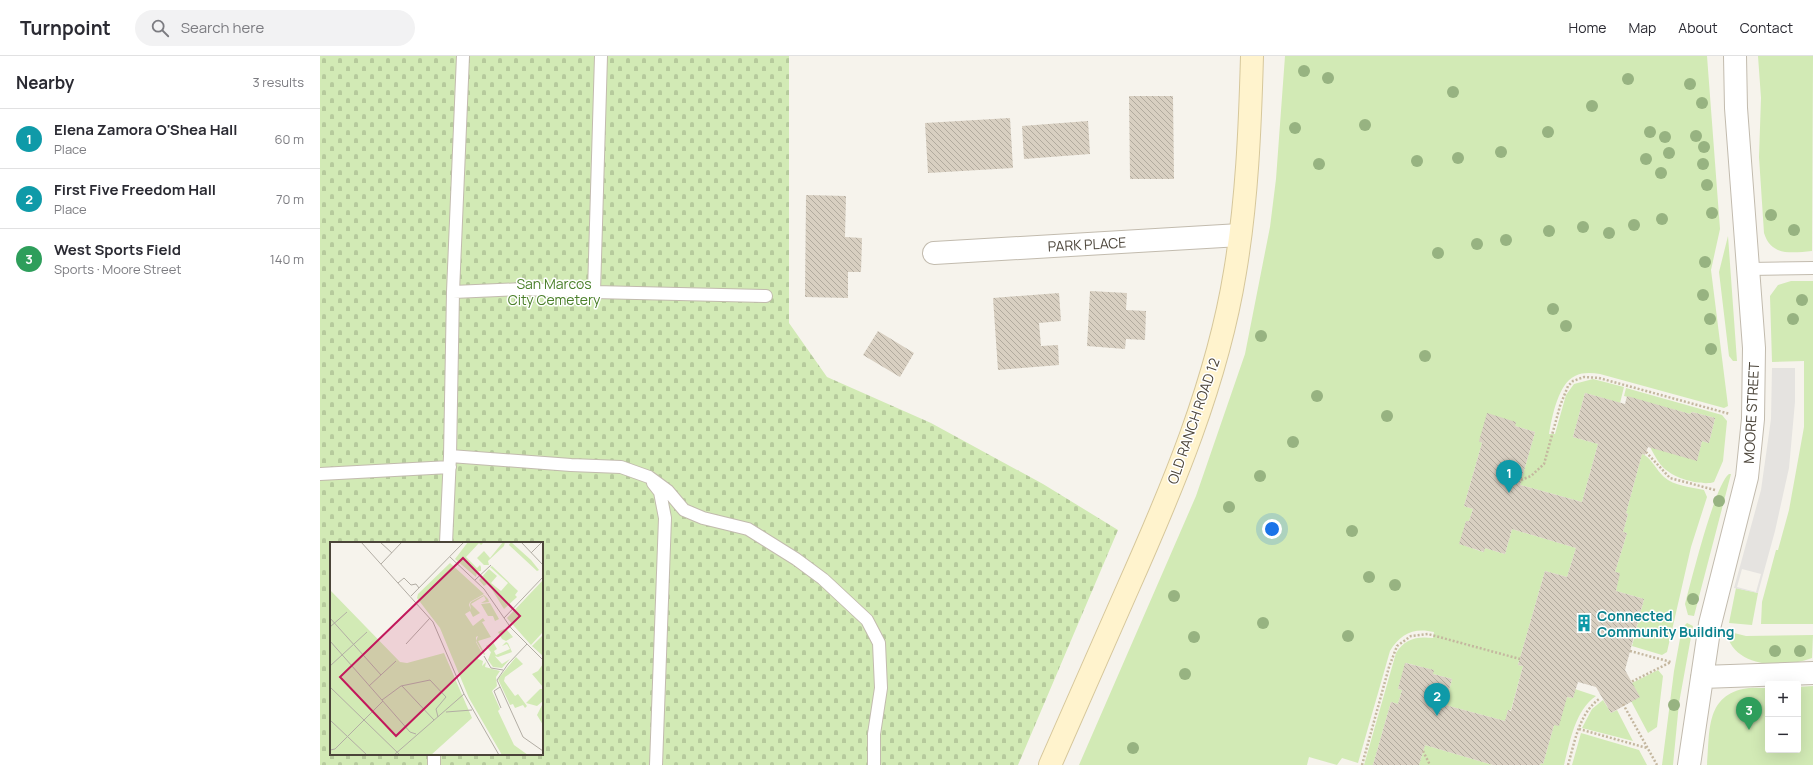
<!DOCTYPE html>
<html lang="en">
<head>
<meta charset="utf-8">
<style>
	body { margin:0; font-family:Manrope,sans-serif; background:#f2f2f3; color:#2b2b33 }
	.controls { position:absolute; right:12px; bottom:12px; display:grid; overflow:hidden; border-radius:4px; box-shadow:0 4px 16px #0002 }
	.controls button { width:36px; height:36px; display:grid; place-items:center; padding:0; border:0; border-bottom:1px solid #e1e1e2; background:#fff; color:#2b2b33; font:20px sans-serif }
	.you { position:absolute; left:952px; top:473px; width:14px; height:14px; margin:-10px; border:3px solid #fff; border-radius:50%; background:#1a73e8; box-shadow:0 0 0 6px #1a73e833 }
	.badge { display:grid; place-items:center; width:26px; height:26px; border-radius:50%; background:#d93025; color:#fff; font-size:13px; font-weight:700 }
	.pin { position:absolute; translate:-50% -33px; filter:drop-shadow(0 1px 2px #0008) }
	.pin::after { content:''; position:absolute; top:21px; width:14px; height:12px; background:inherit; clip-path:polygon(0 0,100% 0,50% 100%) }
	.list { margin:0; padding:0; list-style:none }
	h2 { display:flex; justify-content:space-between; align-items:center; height:52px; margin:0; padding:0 16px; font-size:17px }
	h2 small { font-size:13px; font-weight:400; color:#7c7c81 }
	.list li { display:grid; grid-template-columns:26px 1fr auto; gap:12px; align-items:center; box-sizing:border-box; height:60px; padding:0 16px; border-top:1px solid #e1e1e2 }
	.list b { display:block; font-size:15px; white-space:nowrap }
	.list p { margin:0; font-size:13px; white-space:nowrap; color:#7c7c81 }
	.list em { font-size:13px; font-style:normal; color:#7c7c81 }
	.icon { flex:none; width:22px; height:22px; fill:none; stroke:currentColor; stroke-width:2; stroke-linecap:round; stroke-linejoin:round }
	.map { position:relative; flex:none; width:1493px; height:709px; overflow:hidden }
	header { display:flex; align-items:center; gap:24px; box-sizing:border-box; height:56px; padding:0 20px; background:#fff; border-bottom:1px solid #e1e1e2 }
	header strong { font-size:19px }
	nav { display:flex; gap:22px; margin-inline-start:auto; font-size:14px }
	.search { width:280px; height:36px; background:#f2f2f3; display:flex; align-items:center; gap:10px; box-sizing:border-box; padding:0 14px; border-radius:22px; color:#7c7c81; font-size:15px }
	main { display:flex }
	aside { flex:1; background:#fff }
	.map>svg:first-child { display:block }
	.green { fill:#d2eab5 }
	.cemetery { fill:url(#cemetery-stones); fill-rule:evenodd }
	.parking { fill:#e5e3e0; fill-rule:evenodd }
	.building { fill:url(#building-back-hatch) }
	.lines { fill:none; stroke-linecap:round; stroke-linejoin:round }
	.service-casing { stroke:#c2bbae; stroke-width:14 }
	.minor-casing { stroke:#c2bbae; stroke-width:24 }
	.secondary-casing { stroke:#d6c79b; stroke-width:24 }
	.path { stroke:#c4b79f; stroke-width:2.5; stroke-dasharray:2 2; stroke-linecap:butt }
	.service { stroke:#fff; stroke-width:12 }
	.minor { stroke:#fff; stroke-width:22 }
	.secondary { stroke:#fff3cd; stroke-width:22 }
	.tree { fill:#97b381 }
	.labels { text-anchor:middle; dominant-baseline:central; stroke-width:3; stroke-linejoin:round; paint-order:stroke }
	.street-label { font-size:14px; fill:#4b4439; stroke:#fff }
	.park-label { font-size:14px; fill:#4a7f2a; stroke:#fff }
	.culture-label { font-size:14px; font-weight:bold; fill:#0d838f; stroke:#fff; text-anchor:start }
	.inset-road { fill:none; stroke:#b2ada4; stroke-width:1 }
	.view { fill:#c2185b; fill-opacity:0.15; stroke:#c2185b; stroke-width:2 }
	.inset-edge { fill:none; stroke:#4b4439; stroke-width:2 }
</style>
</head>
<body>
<header>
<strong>Turnpoint</strong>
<div class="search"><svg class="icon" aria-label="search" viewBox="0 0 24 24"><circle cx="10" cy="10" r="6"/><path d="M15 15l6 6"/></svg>Search here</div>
<nav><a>Home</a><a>Map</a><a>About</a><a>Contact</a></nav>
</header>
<main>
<aside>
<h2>Nearby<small>3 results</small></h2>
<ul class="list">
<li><span class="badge" style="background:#0f9aa8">1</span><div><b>Elena Zamora O'Shea Hall</b><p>Place</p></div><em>60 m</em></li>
<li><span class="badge" style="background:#0f9aa8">2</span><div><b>First Five Freedom Hall</b><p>Place</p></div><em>70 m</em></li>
<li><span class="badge" style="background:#2e9e5b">3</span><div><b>West Sports Field</b><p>Sports · Moore Street</p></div><em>140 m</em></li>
</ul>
</aside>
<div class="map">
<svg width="1493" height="709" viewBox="0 0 1493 709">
	<defs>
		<pattern id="cemetery-stones" width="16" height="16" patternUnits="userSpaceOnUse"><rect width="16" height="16" fill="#d2eab5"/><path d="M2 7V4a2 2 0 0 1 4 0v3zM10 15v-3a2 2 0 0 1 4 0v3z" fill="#b6ca9c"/></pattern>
		<pattern id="building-back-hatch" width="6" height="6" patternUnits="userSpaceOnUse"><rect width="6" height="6" fill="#d8cfc1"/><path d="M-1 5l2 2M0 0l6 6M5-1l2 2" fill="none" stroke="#b1aa9e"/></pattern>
	</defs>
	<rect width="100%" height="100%" fill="#f6f3ec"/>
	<!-- green -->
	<path class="green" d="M965,0H1387L1400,173L1391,214L1408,350L1404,352L1280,318C1272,317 1263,316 1255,320C1238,328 1232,361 1229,378H1235L1246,339L1254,328L1273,323L1304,331L1300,347L1265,337L1253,381L1278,388L1262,446L1200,429L1215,376L1195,370L1159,385L1162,387L1144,450L1153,453L1149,465H1146L1140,488L1163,496L1165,492L1185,498L1192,473L1256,492L1247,521L1225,515L1198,609L1203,610L1191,654H1188L1185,665L1125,649L1132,623L1113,618V614L1086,607L1078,633L1082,634L1078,648L1071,646L1053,709H1044L1076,597C1085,583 1096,580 1113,582L1114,576C1094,571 1080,578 1070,595L1038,707L1022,702L1017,709L989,701L987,709H759L876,440L925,298L950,171L956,123Z
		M1438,0H1493L1492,195C1471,197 1451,200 1444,177L1439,101L1441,42Z
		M1408,180L1417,305H1413L1409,300L1399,216Z
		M1471,225H1493V568H1441L1442,546L1456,494H1458L1469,454L1484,371V305L1452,306L1450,240L1458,229Z
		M1306,332L1402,359L1407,365L1403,405L1394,426C1384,430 1357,423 1349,416C1340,411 1335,400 1330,391L1377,404L1382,385L1389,387L1395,362L1372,356L1370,358L1304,340Z
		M1322,398C1330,400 1337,415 1344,421C1354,430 1371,431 1384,434L1387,441L1371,491L1347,596L1342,599L1312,590L1324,543L1296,535L1299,517L1295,516L1307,477L1303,476L1308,458L1306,457Z
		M1409,418H1411L1374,560L1368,559L1365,548C1371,526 1395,428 1409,418Z
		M1416,532L1438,537L1432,569L1409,567Z
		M1367,567L1373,570L1359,647L1353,709H1342L1354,615L1362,572Z
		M1406,575L1426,580L1493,579L1492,602C1464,613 1413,613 1406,575Z
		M1338,614L1343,620L1337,671L1328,677L1311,645L1312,627Z
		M1493,630V709H1387C1390,678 1385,641 1423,633C1431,631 1440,632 1448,632V694H1478V631Z
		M1255,633L1276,640C1255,654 1250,686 1244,709H1220L1221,707L1223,708L1234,669L1247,641L1253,642Z
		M1283,644L1291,657L1297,654L1313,685L1262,672L1272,653Z
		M1261,677L1319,694L1327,709H1252Z
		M1105,689L1173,709H1099Z"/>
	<!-- cemetery -->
	<path class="cemetery" d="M0,0H469V267L507,321L611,367L723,428L798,474L698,709H0ZM11,487H222V698H11Z"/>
	<!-- parking -->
	<path class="parking" d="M1452,312H1475V346L1469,412L1455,475L1438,537L1414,532L1441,434L1451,363ZM1422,513L1441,518L1436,536L1417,531Z"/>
	<!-- building -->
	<path class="building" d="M809,40H853L854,123H810Z
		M690,62L693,112L608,117L605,67Z
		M768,65L770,98L704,103L702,70Z
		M486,139L526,140L525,181L542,182L541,216H528V242L485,241Z
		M770,235L807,237L806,254L826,255L825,284L806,283L805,293L767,290Z
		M739,237L741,265L719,267L721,290L738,289L739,309L678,314L673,242Z
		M558,275L594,297L580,321L543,299Z
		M1265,337L1305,348L1307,340L1370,358L1372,356L1395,362L1389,387L1382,385L1377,405L1328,391L1325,399L1322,398L1306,457L1308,458L1303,476L1307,477L1295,516L1300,517L1296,535L1324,543L1305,614L1320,641L1291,657L1276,631L1258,626L1253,642L1247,641L1239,670L1234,669L1223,708L1221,707L1220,709H1173L1105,689L1099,709H1053L1071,646L1078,648L1082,634L1078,633L1085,607L1114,614L1113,618L1132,623L1125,649L1185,665L1188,654L1191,655L1203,610L1198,609L1225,515L1247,521L1256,492L1192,473L1185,498L1165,492L1164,496L1139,488L1146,465H1149L1153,453L1144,450L1162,387L1159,385L1167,357L1196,366L1195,370L1215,376L1200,429L1262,446L1278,388L1253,381Z"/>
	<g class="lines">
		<!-- service casing -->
		<g class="service-casing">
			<path id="service" d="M1429,213L1493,212
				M133,236L204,233L274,236L446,240
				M274,236L281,0
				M130,400L251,409L301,411L329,421L348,435L364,454L383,462L428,473L476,503L503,523L547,564L559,587L561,632L554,678V709
				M0,418L130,411
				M333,427L340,436L345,462L336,709
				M126,487L130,400L133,236L143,0
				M114,709V698"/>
		</g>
		<!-- minor casing -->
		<g class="minor-casing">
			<path id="minor" d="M614,197L920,179
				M1382,621L1493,617
				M1369,709L1390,568L1427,421L1433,363L1434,292L1416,52L1415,0"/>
		</g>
		<!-- secondary casing -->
		<g class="secondary-casing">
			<path id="secondary" d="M730,709C755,651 781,593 807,534C852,433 897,327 915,216C927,145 930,72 932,0"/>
		</g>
		<!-- path -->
		<path class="path" d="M1326,396L1350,422L1395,434
			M1201,424L1211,420L1224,408L1240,350L1248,330L1253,325L1264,321L1279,322L1410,358
			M1310,595L1351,606L1311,626
			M1303,648L1337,709
			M1259,673L1327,692
			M1103,695L1110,709
			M1042,709L1069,611L1077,590L1091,580L1108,578L1200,603
			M1248,709C1255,685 1259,658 1279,643"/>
		<!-- service -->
		<use href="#service" class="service"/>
		<!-- minor -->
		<use href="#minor" class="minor"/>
		<!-- secondary -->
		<use href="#secondary" class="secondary"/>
	</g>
	<!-- trees -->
	<g class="tree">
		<circle cx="984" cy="15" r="6"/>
		<circle cx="1008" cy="22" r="6"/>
		<circle cx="1308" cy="23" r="6"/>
		<circle cx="1370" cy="28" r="6"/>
		<circle cx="1133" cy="36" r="6"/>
		<circle cx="1382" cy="47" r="6"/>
		<circle cx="1272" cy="50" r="6"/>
		<circle cx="1045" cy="69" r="6"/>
		<circle cx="975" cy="72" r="6"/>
		<circle cx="1228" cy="76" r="6"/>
		<circle cx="1330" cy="76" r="6"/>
		<circle cx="1376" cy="80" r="6"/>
		<circle cx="1345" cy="81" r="6"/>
		<circle cx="1384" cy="91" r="6"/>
		<circle cx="1181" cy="96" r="6"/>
		<circle cx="1349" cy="97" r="6"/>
		<circle cx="1138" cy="102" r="6"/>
		<circle cx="1326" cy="103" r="6"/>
		<circle cx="1097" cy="105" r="6"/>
		<circle cx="999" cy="108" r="6"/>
		<circle cx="1383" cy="108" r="6"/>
		<circle cx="1341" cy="117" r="6"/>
		<circle cx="1387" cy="129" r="6"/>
		<circle cx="1392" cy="157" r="6"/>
		<circle cx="1451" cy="159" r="6"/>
		<circle cx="1342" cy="163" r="6"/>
		<circle cx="1314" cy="169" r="6"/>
		<circle cx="1263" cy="171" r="6"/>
		<circle cx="1474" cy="174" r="6"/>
		<circle cx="1229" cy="175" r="6"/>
		<circle cx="1289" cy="177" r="6"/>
		<circle cx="1186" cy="184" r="6"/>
		<circle cx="1157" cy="188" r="6"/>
		<circle cx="1118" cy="197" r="6"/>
		<circle cx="1385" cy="206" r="6"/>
		<circle cx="1383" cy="239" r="6"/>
		<circle cx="1482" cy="244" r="6"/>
		<circle cx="1233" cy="253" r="6"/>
		<circle cx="1390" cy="263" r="6"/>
		<circle cx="1473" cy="263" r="6"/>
		<circle cx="1246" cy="270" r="6"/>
		<circle cx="941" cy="280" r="6"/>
		<circle cx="1391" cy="293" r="6"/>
		<circle cx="1105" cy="300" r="6"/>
		<circle cx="997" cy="340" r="6"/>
		<circle cx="1067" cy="360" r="6"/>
		<circle cx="973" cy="386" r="6"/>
		<circle cx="940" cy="420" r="6"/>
		<circle cx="1399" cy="445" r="6"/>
		<circle cx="909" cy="451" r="6"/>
		<circle cx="1032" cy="475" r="6"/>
		<circle cx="1049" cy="521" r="6"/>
		<circle cx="1075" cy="529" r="6"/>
		<circle cx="854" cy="540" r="6"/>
		<circle cx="1373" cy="543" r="6"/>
		<circle cx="943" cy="567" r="6"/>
		<circle cx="1028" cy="580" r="6"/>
		<circle cx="874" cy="581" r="6"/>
		<circle cx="1455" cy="595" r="6"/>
		<circle cx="1480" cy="595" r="6"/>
		<circle cx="865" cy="618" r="6"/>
		<circle cx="1354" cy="649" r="6"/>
		<circle cx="813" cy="692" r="6"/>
	</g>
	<!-- icons -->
	<defs>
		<g id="building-bare" transform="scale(1.38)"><path d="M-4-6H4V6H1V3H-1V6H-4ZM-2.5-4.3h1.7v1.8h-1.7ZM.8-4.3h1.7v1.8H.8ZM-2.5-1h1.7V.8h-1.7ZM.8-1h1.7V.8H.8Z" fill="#0f9aa8" stroke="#fff" stroke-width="2.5" paint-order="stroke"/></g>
	</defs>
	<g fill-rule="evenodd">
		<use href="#building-bare" x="1264" y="567"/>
	</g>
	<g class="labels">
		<!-- street labels -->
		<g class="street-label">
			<text transform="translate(767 188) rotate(-3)">PARK PLACE</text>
			<text transform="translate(1431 357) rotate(-87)">MOORE STREET</text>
			<text transform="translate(873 365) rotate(-71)">OLD RANCH ROAD 12</text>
		</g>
		<!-- park labels -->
		<g class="park-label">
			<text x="234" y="227">San Marcos<tspan x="234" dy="16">City Cemetery</tspan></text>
		</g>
		<!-- culture labels -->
		<g class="culture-label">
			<text x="1277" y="559">Connected<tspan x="1277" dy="16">Community Building</tspan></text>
		</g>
	</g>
	<!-- overview -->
	<g transform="translate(10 486)">
		<rect width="213" height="213" fill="#f6f3ec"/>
		<path d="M138,0H154L151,3L149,1L136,15L147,26L150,23L151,25V29L147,30L146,35L125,17ZM173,0H175L174,4L158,19L159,23H154L147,16L154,9L160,16ZM181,0L201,18L209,28L207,29L179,3ZM120,21L154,52L140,60L139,63L141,68L140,62L141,60L154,53L158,57L159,60L151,61L156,58L154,54L141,62L150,71L143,75L140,69L135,72L143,84L153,76L155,79L152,80L161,95L148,99L155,112L157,111L154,113L146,99L148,94L146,95V100L152,111L148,114V117L153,119L152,124L156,120L155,125L170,129L166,135L167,144L162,149L170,167L168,169L184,203L198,213H172L139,156L110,86L87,56L88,52ZM162,24L188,49L185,53L187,55L174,67L161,46L157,42L154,44L149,38L159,27L167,34L161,41L171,49L178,41L160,25ZM213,38V90L201,103L177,76ZM160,61L169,77L165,79L163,74H158L151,62ZM174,87L177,88L183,95L176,99L172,97L168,90ZM212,94L213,95V114L202,104ZM163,100L167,107L164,109L166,113L180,107L177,102L172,104L176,100L178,101L182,110L168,115L164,114L156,104ZM161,110L172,122L180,117L172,126L163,125L158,118ZM186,115L193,122L175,135L174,139L185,154L188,152L197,164L195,166L193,163L185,166L183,162L180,163L168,137ZM213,122V145L202,132L208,129ZM210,147H213V159L207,164L196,161ZM213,161V183L207,173Z" fill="#d2eab5"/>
		<path d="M0,48L70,120L77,121L114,111L142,176L101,213H0Z" fill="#d2eab5"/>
		<path class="inset-road" d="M31,0L103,80L134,152L169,213M50,0L62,11M191,0L213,23M201,11L212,0M120,15L154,47L181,86L213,118M51,22L72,0M145,38L161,23M68,41L74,36L81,43L86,42L89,46M81,54L134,0M0,76L51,133M174,76L213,35M0,85L17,70M0,99L80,190L86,192M76,102L100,76M197,102L178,122L167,138L193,195L213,209M154,114L161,126L173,128M0,124L37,90M39,144L66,119M72,144L104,178M0,145L70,213M170,145L164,149L171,166M52,158L71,144L100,138L116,155L106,167L108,175M116,170L142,168M0,178L37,213M0,208L5,207L53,159M64,213L134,152"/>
		<path class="view" d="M133,16L190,74L66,194L10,135Z"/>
		<rect width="213" height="213" class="inset-edge"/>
	</g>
</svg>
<div class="controls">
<button>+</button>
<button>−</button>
</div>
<div class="you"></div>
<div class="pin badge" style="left:1189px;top:437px;background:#0f9aa8">1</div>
<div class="pin badge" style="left:1117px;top:660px;background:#0f9aa8">2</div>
<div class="pin badge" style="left:1429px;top:674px;background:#2e9e5b">3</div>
</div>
</main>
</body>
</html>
